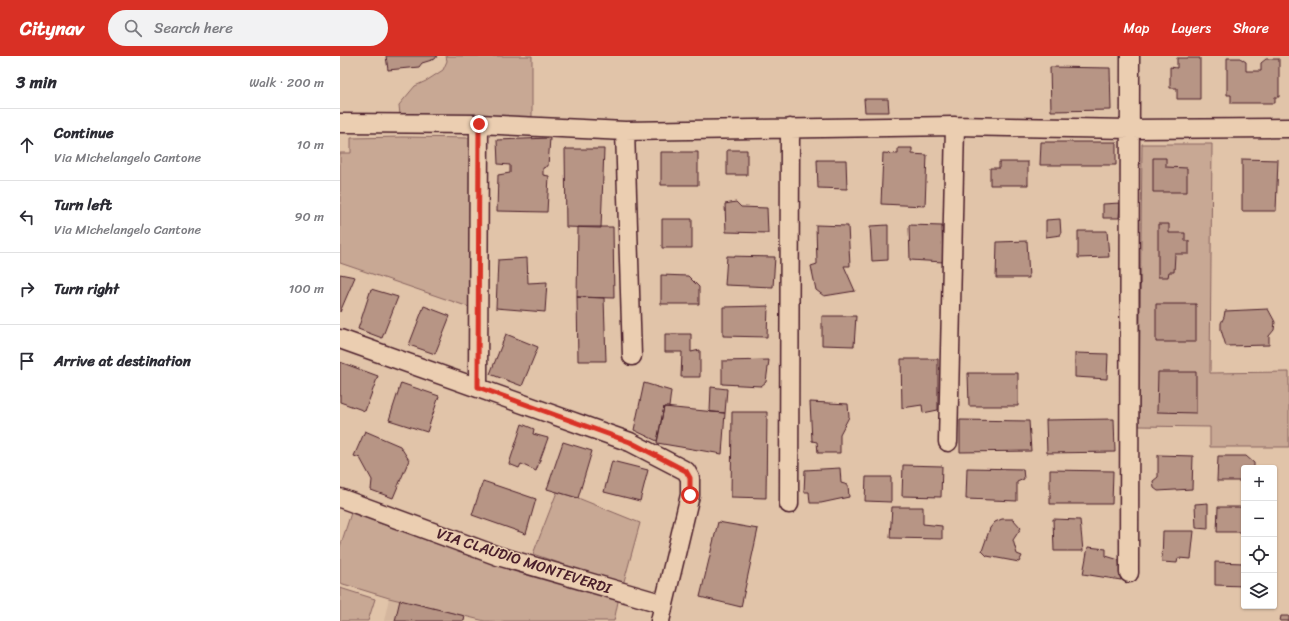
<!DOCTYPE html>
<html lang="en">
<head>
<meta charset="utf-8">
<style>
	body { margin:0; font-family:Sriracha,sans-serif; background:#f2f2f3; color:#2b2b33 }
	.controls { position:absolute; right:12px; bottom:12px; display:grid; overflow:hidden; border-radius:4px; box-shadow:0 1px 3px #0004 }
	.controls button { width:36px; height:36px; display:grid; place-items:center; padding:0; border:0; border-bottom:1px solid #e1e1e2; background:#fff; color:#2b2b33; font:20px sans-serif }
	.stop { position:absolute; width:12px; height:12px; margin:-9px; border:3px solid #d93025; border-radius:50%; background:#fff }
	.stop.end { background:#d93025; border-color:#fff; box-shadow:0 1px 4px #0008 }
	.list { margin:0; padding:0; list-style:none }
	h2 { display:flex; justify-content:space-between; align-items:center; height:52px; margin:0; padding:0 16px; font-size:17px }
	h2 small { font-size:13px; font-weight:400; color:#7c7c81 }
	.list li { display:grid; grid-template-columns:26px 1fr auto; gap:12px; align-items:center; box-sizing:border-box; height:72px; padding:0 16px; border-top:1px solid #e1e1e2 }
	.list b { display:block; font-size:15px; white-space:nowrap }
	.list p { margin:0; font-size:13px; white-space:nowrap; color:#7c7c81 }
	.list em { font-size:13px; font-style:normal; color:#7c7c81 }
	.icon { flex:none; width:22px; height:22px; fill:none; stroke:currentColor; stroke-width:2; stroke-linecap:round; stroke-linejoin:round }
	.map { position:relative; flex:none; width:949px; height:565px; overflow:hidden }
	header { display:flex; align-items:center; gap:24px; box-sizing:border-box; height:56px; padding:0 20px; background:#d93025; color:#fff }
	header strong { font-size:19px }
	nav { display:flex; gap:22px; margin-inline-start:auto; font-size:14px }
	.search { width:280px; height:36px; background:#f2f2f3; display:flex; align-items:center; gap:10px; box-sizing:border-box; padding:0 14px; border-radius:22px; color:#7c7c81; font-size:15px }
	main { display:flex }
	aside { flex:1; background:#fff }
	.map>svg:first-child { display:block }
	.built { fill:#d4b69e }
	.green { fill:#c8a894; stroke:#896460 }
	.building { fill:#b79585; stroke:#4a1f2b }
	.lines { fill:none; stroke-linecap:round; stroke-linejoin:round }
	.minor-casing { stroke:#4a1f2b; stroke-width:21 }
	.minor { stroke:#ebceb1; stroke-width:18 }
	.route { stroke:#d93025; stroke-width:5 }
	.labels { text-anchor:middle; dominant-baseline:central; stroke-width:3; stroke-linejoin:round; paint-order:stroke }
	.street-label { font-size:15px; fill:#4a1f2b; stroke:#ebceb1 }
</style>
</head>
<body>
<header>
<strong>Citynav</strong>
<div class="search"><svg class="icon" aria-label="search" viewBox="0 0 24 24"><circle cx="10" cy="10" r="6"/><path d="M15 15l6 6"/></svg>Search here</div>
<nav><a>Map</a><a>Layers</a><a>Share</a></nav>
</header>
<main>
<aside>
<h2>3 min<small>Walk · 200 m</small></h2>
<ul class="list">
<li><svg class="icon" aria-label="ahead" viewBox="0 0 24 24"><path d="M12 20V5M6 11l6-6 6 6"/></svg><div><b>Continue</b><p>Via Michelangelo Cantone</p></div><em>10 m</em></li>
<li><svg class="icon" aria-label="left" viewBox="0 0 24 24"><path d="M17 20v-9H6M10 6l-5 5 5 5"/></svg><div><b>Turn left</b><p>Via Michelangelo Cantone</p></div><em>90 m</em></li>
<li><svg class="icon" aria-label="right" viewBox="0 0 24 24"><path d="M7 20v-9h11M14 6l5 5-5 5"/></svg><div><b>Turn right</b></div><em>100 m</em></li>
<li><svg class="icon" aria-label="arrive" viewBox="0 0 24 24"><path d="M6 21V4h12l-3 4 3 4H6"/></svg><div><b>Arrive at destination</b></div></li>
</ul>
</aside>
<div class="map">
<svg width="949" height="565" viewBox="0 0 949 565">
	<rect width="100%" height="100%" fill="#e1c4a9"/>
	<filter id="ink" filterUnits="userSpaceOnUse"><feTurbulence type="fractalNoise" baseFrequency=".025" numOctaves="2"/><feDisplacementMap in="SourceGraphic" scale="8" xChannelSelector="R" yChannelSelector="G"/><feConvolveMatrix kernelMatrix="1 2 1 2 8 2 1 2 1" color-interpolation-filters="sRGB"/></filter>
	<g filter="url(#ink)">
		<!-- built -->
		<path class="built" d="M49,542L125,560L124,565H44Z"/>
		<!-- green -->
		<path class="green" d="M106,0H192V61L60,59L59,49L75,30L86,25L103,14L107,5Z
			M63,81L130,82L129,251L0,207V97H11V82Z
			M802,88H872L870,317L949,316V391H870V371L799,370Z
			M217,436L238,442L300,467L283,529L193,498Z
			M11,457L156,509L279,541L274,565H145L49,542L0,527V491Z
			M0,532L35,543L28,565H0Z"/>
		<!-- building -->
		<path class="building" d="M46,0H97L95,3L82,7L79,11L48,14Z
			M837,2H860V43H837V32H830V11L837,12Z
			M887,2H900L906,6V15H921V7L926,3H939V41H935V47H891V39H887Z
			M710,11L770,12L771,54L711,55Z
			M524,43H548L549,56H525Z
			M210,82L208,110L203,112V119L209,120L207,156L157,155L158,119L170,117V109L158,108L157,84Z
			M701,86H776V109H700Z
			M558,92H572V98L587,99L585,150L541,148L543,97L558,98Z
			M225,93H264L261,172L226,171Z
			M387,94H407V119H387Z
			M321,96H358V129H321Z
			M813,102H826V111L847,112V136H813Z
			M902,103L938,104L936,155H902Z
			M477,104H506L507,133L478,132Z
			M659,106H688V129H650V112H659Z
			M396,146L401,151L427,152L428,177L386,176L385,148Z
			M780,147L779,162H763V148Z
			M322,163H352V192H322Z
			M720,163L721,179L706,181V164Z
			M818,168H829V177H845V185H849V198H835L834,216H829L828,221H818Z
			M476,169L508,170L510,210H504L515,235L484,240L476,234L471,210L477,208Z
			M548,169V204L532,205L530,170Z
			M569,169L602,170L603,206L570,204Z
			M238,171H273L274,242L237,241Z
			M738,175H767L769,201L738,202Z
			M687,185L689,222H656L657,186Z
			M387,200L435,201L433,231L385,229Z
			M187,202L188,227L207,226L205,256L156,252L158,204Z
			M0,218L15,221L0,256Z
			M321,219L348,220L359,231V248H321Z
			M31,233L58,241L42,282L18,273Z
			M237,241L264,242L266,305H238Z
			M816,248H856V286H816Z
			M84,250L110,260L95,298L69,289Z
			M428,250L427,281L383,280V251Z
			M928,253L935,266L934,274L929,280V289L886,290L881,274V267L884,261L885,255Z
			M482,260H516L514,290L482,289Z
			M166,278L198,291L182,330L150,318Z
			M325,278H351V296L360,294V321H341L342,296H325Z
			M735,297L768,298L767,323L735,321Z
			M561,303H598V354L583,357L582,349L562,352Z
			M429,304L426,326L421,330L382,328V305Z
			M0,306L38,320L25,355L0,346Z
			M818,316H856V357L817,356Z
			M628,317H678V350H629Z
			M61,327L99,340L87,376L49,364Z
			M304,327L331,335L329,351H324L317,385L294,374Z
			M371,331L387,333L385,357L370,356Z
			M470,346L508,348L509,361L500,378V397H478L477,386L472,385Z
			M324,351L385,357L382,398L317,387Z
			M392,356H427L426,442L391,441Z
			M774,363L775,396L707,397L706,364Z
			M620,364L689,365L691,395L620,396Z
			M182,368L194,373L193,378L208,382L196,415L181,408L179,412L169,408Z
			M25,375L60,390L69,404L53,442L31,434L32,424L20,402L14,400Z
			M223,386L252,395L238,442L207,433Z
			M818,399L853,400L852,433L818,435L814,432L813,425L818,421Z
			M878,400H906L914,407V412H904V425H877Z
			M272,405L308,414L300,445L264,436Z
			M563,409L602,410L601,441L562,440Z
			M500,412L501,427L508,429L509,441L481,447H470L469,436H464L465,414Z
			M627,412L683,413L684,423L677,426V445L626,443Z
			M710,414L773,415L772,448H710Z
			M526,421H551V446L525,445Z
			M143,425L196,443L186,478L132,459Z
			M868,447V473L856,472L855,448Z
			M552,451H583V468L602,470V483L550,482Z
			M878,451H900L904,453V476H877Z
			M662,463H673L681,472L673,484L677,498L682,500L679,506L647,500L642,495L650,472L655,466Z
			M713,463L740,464L743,495H714Z
			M378,466L418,473L401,551L360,541Z
			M823,475H854L851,503L838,502L837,507L822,506Z
			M748,491L766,493V500L779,504L781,524L743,518Z
			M875,506L904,507V530L875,529Z
			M60,544L125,560L124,565H55Z
			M941,560H949V565H940Z"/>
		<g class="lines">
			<!-- minor casing -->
			<g class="minor-casing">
				<path id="minor" d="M0,67L139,68L285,75L615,70L790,73L949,72
					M285,75L292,300
					M0,283L290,386L346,415L350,422V439L320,565
					M138,331L139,68
					M608,386L615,70
					M0,442L158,500L324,548
					M449,448L450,72
					M789,517L790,0"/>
			</g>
			<!-- minor -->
			<use href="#minor" class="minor"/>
		</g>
	</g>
	<g class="lines" filter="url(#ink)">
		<!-- route -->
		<path class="route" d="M139,68L138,331L290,386L346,415L350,422V439"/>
	</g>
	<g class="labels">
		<!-- street labels -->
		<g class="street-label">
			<text transform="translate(184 505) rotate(18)">VIA CLAUDIO MONTEVERDI</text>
		</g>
	</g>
</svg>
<div class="controls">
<button>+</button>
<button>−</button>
<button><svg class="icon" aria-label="locate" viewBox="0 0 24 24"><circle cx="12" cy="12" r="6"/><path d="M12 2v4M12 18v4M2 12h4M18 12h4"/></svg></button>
<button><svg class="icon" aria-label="layers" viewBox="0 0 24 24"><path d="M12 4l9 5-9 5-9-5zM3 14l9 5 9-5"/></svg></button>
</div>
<div class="stop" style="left:350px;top:439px"></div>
<div class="stop end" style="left:139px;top:68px"></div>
</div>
</main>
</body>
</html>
